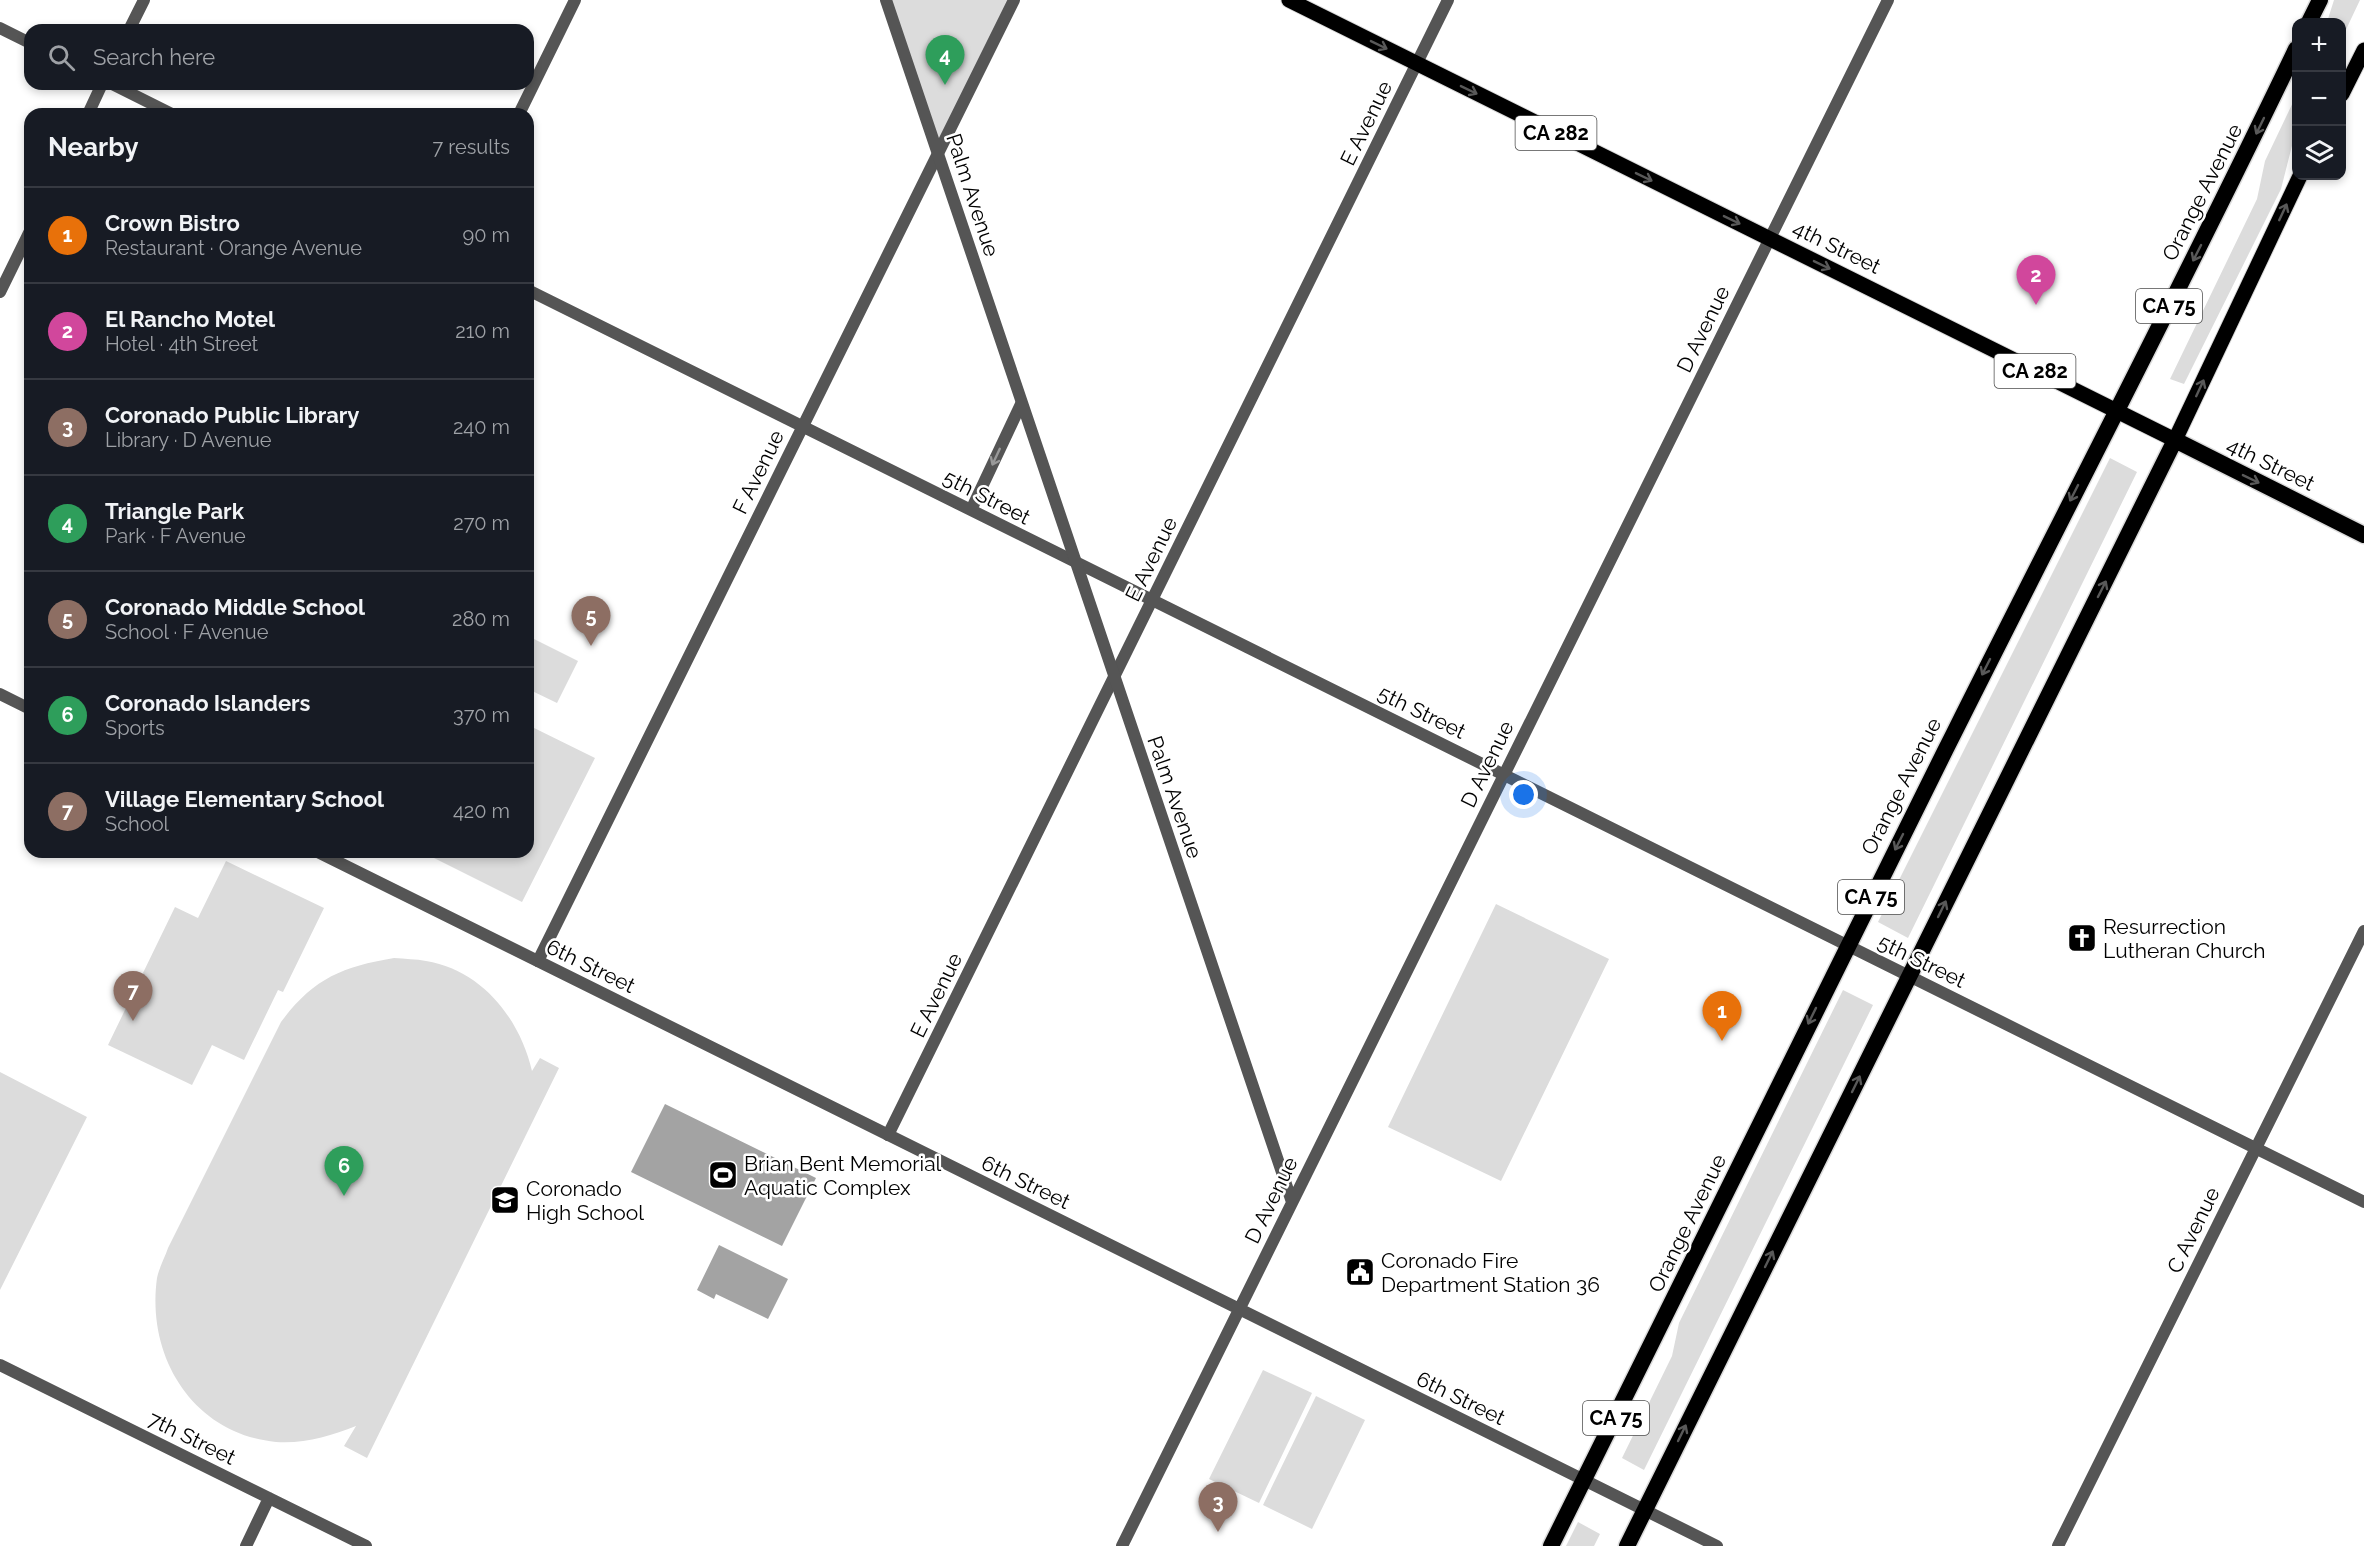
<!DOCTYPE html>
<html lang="en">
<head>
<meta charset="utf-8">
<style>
	body { margin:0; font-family:Raleway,sans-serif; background:#20242c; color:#f1f3f6 }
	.controls { position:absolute; right:18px; top:18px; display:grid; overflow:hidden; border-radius:12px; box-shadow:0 3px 9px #0003 }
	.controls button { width:54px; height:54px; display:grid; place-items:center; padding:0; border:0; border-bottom:2px solid #363941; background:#171b24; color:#f1f3f6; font:30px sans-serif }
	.you { position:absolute; left:1524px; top:795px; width:21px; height:21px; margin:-15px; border:4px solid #fff; border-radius:50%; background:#1a73e8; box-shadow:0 0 0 9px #1a73e833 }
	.badge { display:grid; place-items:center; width:39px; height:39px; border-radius:50%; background:#7c3aed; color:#fff; font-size:20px; font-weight:700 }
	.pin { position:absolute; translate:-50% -50px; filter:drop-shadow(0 2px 3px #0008) }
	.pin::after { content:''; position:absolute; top:32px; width:21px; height:18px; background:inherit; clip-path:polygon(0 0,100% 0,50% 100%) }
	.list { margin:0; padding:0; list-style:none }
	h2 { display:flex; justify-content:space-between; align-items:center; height:78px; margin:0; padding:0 24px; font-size:26px }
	h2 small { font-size:20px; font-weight:400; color:#9ea1a6 }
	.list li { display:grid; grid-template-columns:39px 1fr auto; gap:18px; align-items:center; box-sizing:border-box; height:96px; padding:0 24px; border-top:2px solid #363941 }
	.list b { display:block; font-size:22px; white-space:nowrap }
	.list p { margin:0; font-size:20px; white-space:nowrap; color:#9ea1a6 }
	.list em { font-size:20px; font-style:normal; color:#9ea1a6 }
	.icon { flex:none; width:33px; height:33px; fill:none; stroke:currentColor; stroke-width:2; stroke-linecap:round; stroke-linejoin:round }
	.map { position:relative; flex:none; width:2364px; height:1546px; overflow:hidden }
	.search { position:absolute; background:#171b24; box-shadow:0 3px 9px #0003; left:24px; top:24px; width:510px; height:66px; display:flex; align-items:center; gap:15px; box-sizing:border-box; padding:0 21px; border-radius:18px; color:#9ea1a6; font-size:22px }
	.panel { position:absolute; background:#171b24; box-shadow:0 3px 9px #0003; left:24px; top:108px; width:510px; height:750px; border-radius:18px }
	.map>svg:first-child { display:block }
	.green { fill:#dcdcdc }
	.water { fill:#a3a3a3 }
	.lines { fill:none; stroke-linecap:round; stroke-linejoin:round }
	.primary-casing { stroke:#dbdbdb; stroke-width:17 }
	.trunk-casing { stroke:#dbdbdb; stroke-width:19 }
	.minor { stroke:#555; stroke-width:12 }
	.tertiary { stroke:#555; stroke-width:12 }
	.primary { stroke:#000; stroke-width:15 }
	.trunk { stroke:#000; stroke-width:16 }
	.oneway { stroke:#595959 }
	.oneway2 { stroke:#999 }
	.labels { text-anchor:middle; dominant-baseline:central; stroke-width:5; stroke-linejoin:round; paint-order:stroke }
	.shield { fill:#fff; stroke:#4c4c4c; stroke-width:1.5 }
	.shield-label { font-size:20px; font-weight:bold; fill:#000 }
	.street-label { font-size:21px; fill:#000; stroke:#fff }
	.poi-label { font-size:21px; fill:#000; stroke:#fff; text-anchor:start }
</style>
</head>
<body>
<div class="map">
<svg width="2364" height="1546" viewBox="0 0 2364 1546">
	<rect width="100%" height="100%" fill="#fff"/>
	<!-- green -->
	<path class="green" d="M889,0H1013L940,149Z
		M2334,0H2360L2342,38V22H2327Z
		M2296,96V130L2281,189L2184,384L2170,379L2257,199L2265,161Z
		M2110,458L2137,472L1908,938L1878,922Z
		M528,636L578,661L557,703L528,689Z
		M528,725L595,758L522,902L422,852H528Z
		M226,861L324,908L283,992L278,990L244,1060L212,1045L192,1085L108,1045L175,907L198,918Z
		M1496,904L1609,959L1501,1181L1388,1127Z
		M394,958C405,959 416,959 426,961C482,970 520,1019 532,1071L540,1058L559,1068L367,1458L344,1446L356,1426C331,1436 304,1444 276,1442C193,1434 146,1357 157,1278C159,1268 165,1257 168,1248L281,1022C313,979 341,967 394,958Z
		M1843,990L1873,1005L1644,1470L1622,1458L1672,1356L1679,1323Z
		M0,1072L87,1117L0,1290Z
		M1263,1370L1312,1393L1259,1503L1209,1479Z
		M1316,1396L1365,1420L1312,1529L1263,1505Z
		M1578,1522L1600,1534L1594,1546H1566Z"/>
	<!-- water -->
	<path class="water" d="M665,1104L816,1178L782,1246L631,1172Z
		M719,1245L788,1279L768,1319L716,1294L714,1299L697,1290Z"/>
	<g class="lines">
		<!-- primary casing -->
		<g class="primary-casing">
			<path id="primary" d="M1289,0L2175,440L2300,176
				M2342,94L2364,50"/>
		</g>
		<!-- trunk casing -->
		<g class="trunk-casing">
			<path id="trunk" d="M2309,22L2320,0
				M1551,1546C1686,1275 1818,1003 1954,733C2068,505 2186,279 2296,49
				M1627,1546L2175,440L2364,535"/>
		</g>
		<!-- minor -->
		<path class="minor" d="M0,28L30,43
			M129,30L144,0
			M112,84L172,114
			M88,114L102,84
			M519,114L575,0
			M528,290L2364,1202
			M0,292L30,231
			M971,510L1021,404
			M538,961L1014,0
			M888,1135L1448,0
			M0,1365L366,1546
			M246,1546L269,1498
			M2058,1546L2364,931"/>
		<!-- tertiary -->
		<path class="tertiary" d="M886,0L1292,1202
			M0,694L30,709
			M318,852L1717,1546
			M1122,1546L1888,0"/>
		<!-- primary -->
		<use href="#primary" class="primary"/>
		<!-- trunk -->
		<use href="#trunk" class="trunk"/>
	</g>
	<!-- one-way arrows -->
	<defs><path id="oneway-shaft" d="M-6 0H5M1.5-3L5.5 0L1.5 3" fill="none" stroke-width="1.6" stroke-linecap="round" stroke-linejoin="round" transform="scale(1.5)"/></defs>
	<g class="oneway">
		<use href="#oneway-shaft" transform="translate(1379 45) rotate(26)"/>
		<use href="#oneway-shaft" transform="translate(1469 90) rotate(26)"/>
		<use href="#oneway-shaft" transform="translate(2260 126) rotate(116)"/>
		<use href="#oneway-shaft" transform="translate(1644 177) rotate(26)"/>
		<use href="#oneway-shaft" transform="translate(2283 212) rotate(-65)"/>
		<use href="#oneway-shaft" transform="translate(1732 220) rotate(26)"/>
		<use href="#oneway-shaft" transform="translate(2197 253) rotate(117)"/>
		<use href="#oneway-shaft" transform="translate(1822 265) rotate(26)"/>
		<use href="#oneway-shaft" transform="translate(2200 388) rotate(-65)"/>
		<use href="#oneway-shaft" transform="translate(2251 479) rotate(26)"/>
		<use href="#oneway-shaft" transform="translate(2074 493) rotate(117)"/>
		<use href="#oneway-shaft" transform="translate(2102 589) rotate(-63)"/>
		<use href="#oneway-shaft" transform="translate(1986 667) rotate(117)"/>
		<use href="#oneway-shaft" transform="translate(1899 842) rotate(117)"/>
		<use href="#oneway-shaft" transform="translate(1942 909) rotate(-64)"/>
		<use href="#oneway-shaft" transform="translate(1812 1016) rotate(116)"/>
		<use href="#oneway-shaft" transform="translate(1856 1084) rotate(-64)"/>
		<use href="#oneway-shaft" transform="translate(1769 1259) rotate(-64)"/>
		<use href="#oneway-shaft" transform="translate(1682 1433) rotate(-64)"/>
	</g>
	<use class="oneway2" href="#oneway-shaft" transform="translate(996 457) rotate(115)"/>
	<!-- icons -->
	<defs>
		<g id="church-square" transform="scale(1.5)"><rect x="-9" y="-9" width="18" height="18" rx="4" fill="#000" stroke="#fff"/><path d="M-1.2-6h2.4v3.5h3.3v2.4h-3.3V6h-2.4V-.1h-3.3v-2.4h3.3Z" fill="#fff"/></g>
		<g id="stadium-square" transform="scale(1.5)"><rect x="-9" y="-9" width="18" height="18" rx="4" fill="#000" stroke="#fff"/><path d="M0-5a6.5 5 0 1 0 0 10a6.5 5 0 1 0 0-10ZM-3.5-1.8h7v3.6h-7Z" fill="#fff"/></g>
		<g id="school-square" transform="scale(1.5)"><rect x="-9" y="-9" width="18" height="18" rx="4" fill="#000" stroke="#fff"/><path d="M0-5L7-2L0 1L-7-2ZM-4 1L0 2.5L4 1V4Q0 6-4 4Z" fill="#fff"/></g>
		<g id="civic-square" transform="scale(1.5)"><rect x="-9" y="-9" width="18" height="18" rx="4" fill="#000" stroke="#fff"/><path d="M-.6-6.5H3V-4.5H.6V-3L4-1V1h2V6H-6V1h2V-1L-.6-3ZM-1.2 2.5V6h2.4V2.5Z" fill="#fff"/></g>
	</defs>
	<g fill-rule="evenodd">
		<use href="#church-square" x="2082" y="938"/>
		<use href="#stadium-square" x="723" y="1175"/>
		<use href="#school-square" x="505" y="1200"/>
		<use href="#civic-square" x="1360" y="1272"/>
	</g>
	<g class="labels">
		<!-- shield labels -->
		<g class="shield">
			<rect x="1515.5" y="116" width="81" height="34" rx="4.5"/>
			<rect x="2136" y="289" width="66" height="34" rx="4.5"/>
			<rect x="1994.5" y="354" width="81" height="34" rx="4.5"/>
			<rect x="1838" y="880" width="66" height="34" rx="4.5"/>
			<rect x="1583" y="1401" width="66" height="34" rx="4.5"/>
		</g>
		<g class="shield-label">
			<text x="1556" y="133">CA 282</text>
			<text x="2169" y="306">CA 75</text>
			<text x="2035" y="371">CA 282</text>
			<text x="1871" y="897">CA 75</text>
			<text x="1616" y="1418">CA 75</text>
		</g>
		<!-- street labels -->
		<g class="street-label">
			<text transform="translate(1366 123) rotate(-64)">E Avenue</text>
			<text transform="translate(2202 192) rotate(-63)">Orange Avenue</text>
			<text transform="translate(973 195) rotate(72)">Palm Avenue</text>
			<text transform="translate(1837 247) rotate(26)">4th Street</text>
			<text transform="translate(1703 329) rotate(-64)">D Avenue</text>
			<text transform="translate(2271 464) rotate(26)">4th Street</text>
			<text transform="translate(758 472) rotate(-64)">F Avenue</text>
			<text transform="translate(987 497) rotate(27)">5th Street</text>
			<text transform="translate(1151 559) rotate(-64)">E Avenue</text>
			<text transform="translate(1422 712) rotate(26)">5th Street</text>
			<text transform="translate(1487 764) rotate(-64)">D Avenue</text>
			<text transform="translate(1901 786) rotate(-63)">Orange Avenue</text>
			<text transform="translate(1175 797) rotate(71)">Palm Avenue</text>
			<text transform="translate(1922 961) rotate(26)">5th Street</text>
			<text transform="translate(591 966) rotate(26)">6th Street</text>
			<text transform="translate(936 995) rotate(-64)">E Avenue</text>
			<text transform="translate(1026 1182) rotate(26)">6th Street</text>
			<text transform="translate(1271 1200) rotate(-64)">D Avenue</text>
			<text transform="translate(1687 1223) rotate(-64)">Orange Avenue</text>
			<text transform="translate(2193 1230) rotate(-64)">C Avenue</text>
			<text transform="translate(1461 1398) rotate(26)">6th Street</text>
			<text transform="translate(192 1438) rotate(26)">7th Street</text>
		</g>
		<!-- poi labels -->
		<g class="poi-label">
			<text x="2103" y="926">Resurrection<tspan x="2103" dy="24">Lutheran Church</tspan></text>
			<text x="744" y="1163">Brian Bent Memorial<tspan x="744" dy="24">Aquatic Complex</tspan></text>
			<text x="526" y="1188">Coronado<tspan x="526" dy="24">High School</tspan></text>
			<text x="1381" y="1260">Coronado Fire<tspan x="1381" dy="24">Department Station 36</tspan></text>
		</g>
	</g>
</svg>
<div class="controls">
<button>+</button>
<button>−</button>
<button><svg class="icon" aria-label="layers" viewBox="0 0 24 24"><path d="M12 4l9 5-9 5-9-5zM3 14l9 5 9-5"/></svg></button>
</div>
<div class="you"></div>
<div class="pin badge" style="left:1722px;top:1041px;background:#e8710a">1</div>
<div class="pin badge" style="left:2036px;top:305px;background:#d1479c">2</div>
<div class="pin badge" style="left:1218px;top:1532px;background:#8d6e63">3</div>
<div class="pin badge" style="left:945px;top:85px;background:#2e9e5b">4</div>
<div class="pin badge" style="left:591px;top:646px;background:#8d6e63">5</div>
<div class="pin badge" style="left:344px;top:1196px;background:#2e9e5b">6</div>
<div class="pin badge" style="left:133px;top:1021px;background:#8d6e63">7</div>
<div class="search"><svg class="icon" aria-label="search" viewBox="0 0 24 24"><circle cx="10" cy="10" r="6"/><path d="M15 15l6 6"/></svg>Search here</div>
<section class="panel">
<h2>Nearby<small>7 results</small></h2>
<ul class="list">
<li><span class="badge" style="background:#e8710a">1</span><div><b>Crown Bistro</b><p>Restaurant · Orange Avenue</p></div><em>90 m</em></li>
<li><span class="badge" style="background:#d1479c">2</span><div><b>El Rancho Motel</b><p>Hotel · 4th Street</p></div><em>210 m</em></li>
<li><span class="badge" style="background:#8d6e63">3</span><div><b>Coronado Public Library</b><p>Library · D Avenue</p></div><em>240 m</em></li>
<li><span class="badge" style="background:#2e9e5b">4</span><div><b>Triangle Park</b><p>Park · F Avenue</p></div><em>270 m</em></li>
<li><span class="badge" style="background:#8d6e63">5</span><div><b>Coronado Middle School</b><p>School · F Avenue</p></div><em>280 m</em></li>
<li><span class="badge" style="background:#2e9e5b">6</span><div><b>Coronado Islanders</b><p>Sports</p></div><em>370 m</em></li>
<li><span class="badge" style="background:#8d6e63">7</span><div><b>Village Elementary School</b><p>School</p></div><em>420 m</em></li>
</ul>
</section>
</div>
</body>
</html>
